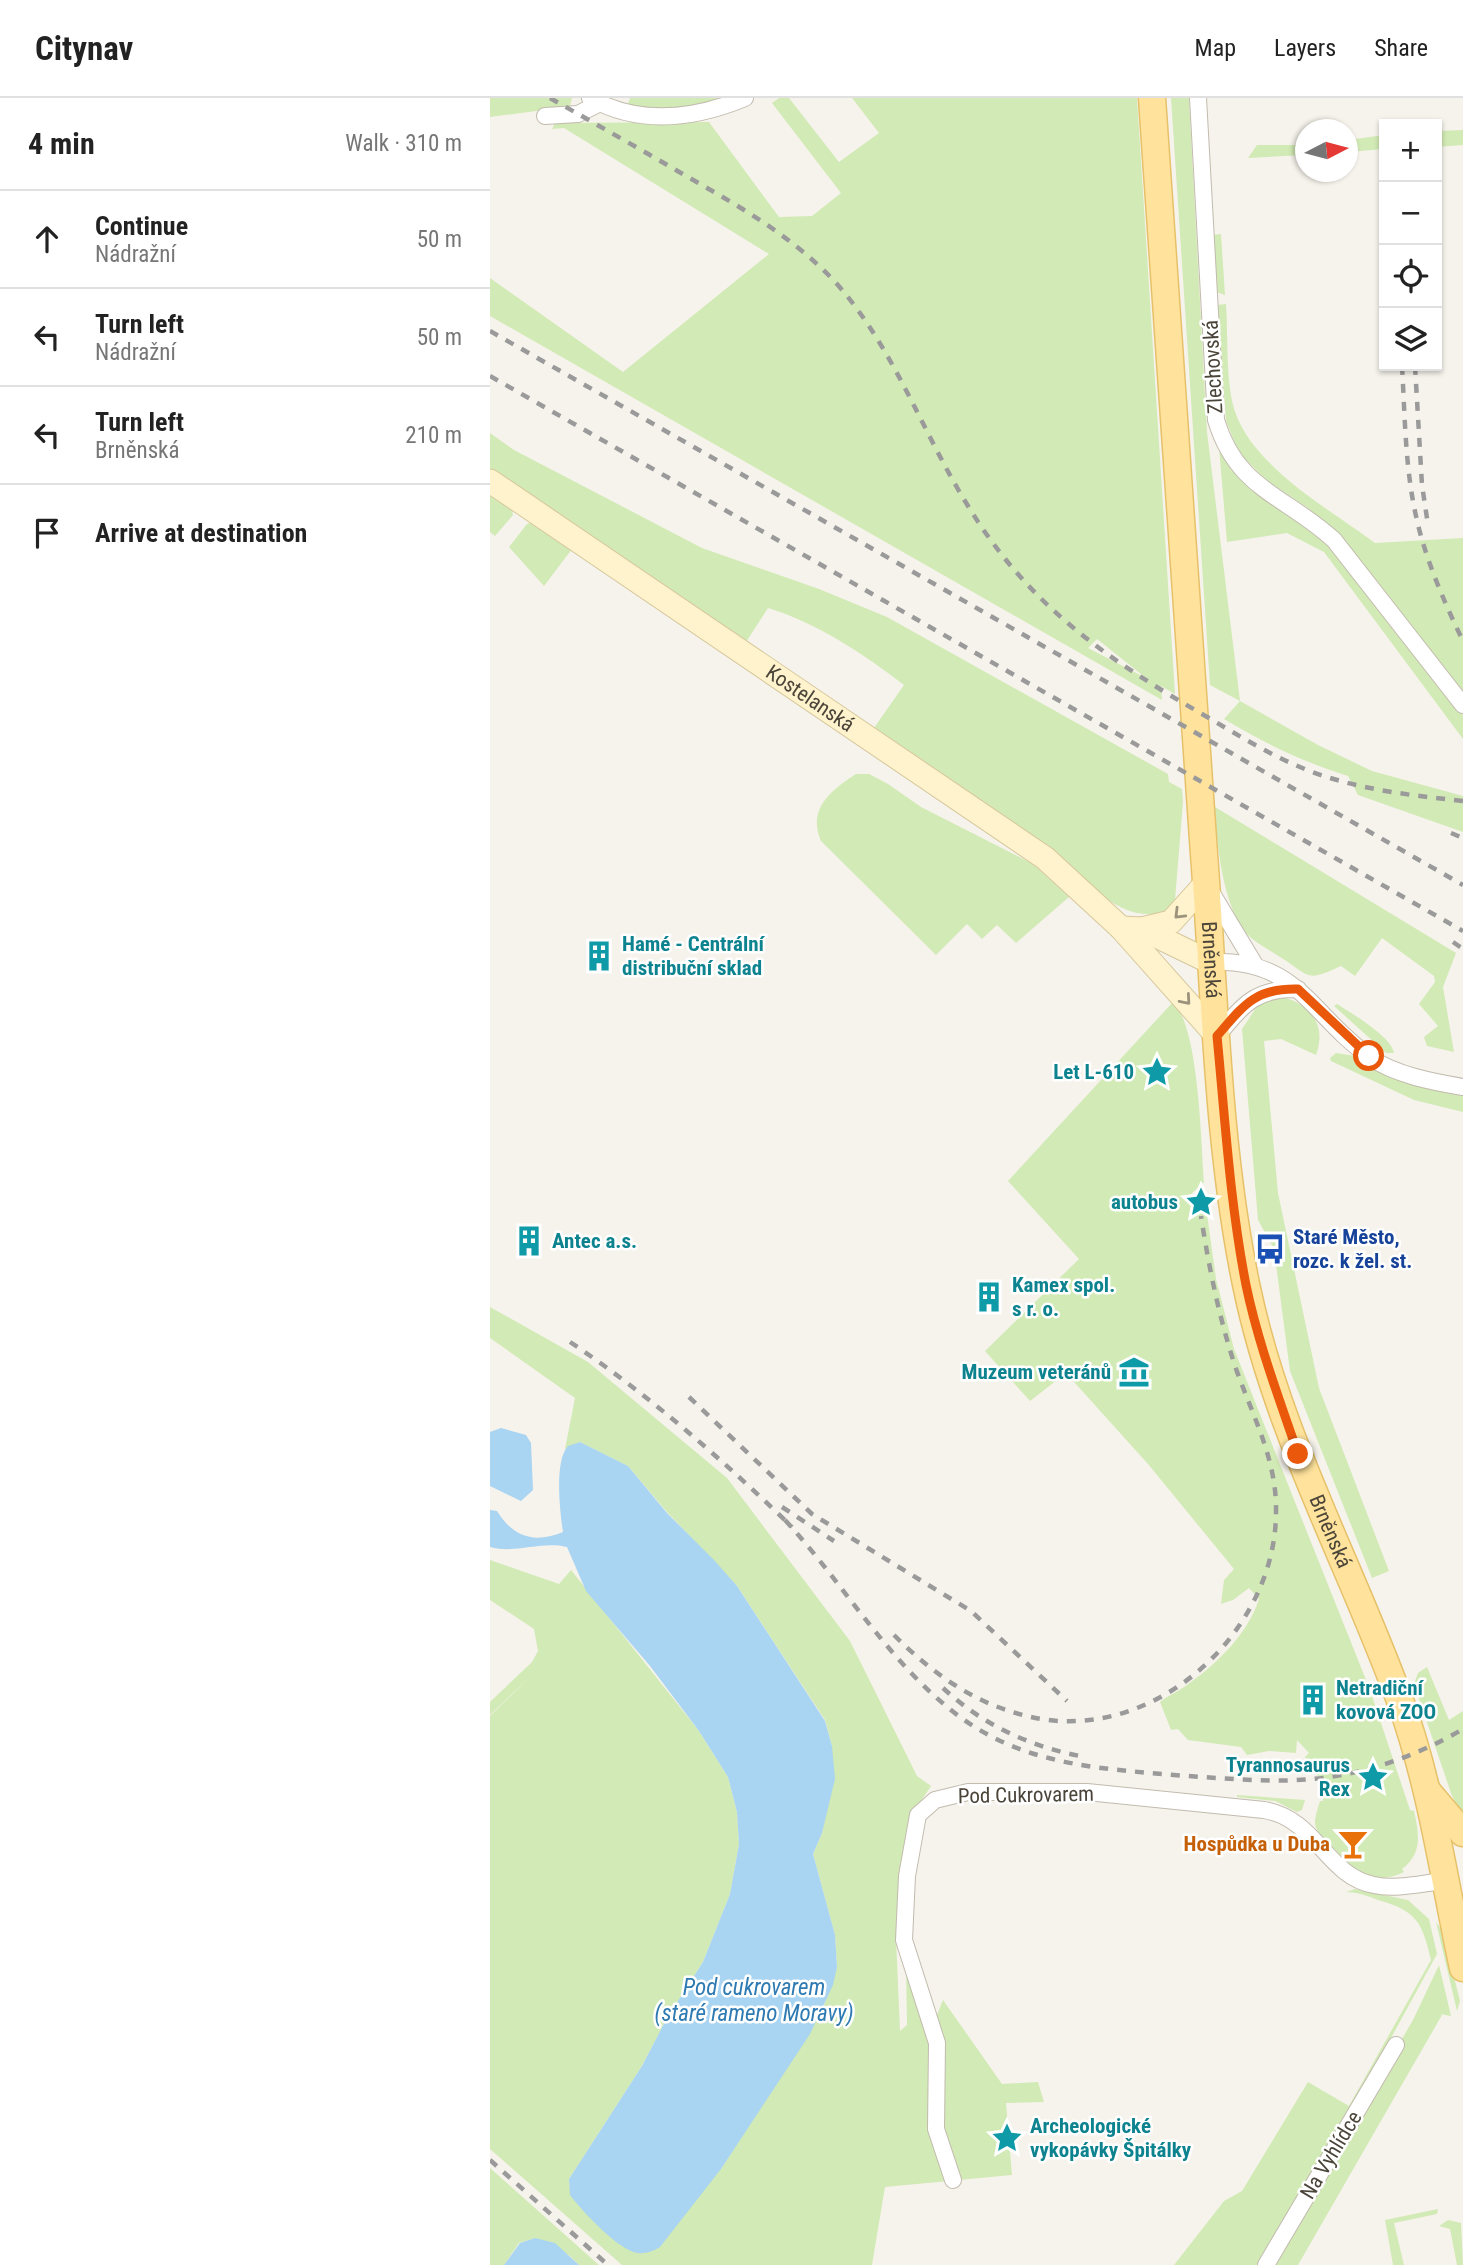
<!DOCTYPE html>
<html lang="en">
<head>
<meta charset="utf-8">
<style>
	body { margin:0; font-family:"Roboto Condensed",sans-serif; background:#f6f6f6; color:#222 }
	.controls { position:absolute; right:21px; top:21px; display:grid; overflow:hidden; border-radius:0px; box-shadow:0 2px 5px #0004 }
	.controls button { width:63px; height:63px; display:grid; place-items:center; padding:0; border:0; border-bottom:2px solid #e0e0e0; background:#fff; color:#222; font:35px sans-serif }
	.compass { position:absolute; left:805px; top:21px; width:63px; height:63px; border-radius:50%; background:#fff; box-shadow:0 2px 5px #0004; rotate:84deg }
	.stop { position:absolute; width:21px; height:21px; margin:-16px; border:5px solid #ea580c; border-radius:50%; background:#fff }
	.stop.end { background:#ea580c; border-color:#fff; box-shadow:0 2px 7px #0008 }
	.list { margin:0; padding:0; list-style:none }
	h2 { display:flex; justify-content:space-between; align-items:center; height:91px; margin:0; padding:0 28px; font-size:30px }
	h2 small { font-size:23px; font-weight:400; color:#767676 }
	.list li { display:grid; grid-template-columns:46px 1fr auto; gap:21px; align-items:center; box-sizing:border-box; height:98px; padding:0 28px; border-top:2px solid #e0e0e0 }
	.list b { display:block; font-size:26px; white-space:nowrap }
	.list p { margin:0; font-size:23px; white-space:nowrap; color:#767676 }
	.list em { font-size:23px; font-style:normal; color:#767676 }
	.icon { flex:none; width:38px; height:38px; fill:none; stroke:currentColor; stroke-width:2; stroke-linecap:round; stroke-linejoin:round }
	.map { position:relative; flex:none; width:973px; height:2167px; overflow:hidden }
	header { display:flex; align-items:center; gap:42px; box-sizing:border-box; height:98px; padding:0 35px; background:#fff; border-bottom:2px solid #e0e0e0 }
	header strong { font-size:33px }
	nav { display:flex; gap:38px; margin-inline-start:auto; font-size:24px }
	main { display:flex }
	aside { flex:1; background:#fff }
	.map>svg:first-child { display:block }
	.green { fill:#d2eab5; fill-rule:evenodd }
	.water { fill:#a9d4f2 }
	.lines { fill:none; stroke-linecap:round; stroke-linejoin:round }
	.street-casing { stroke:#c2bbae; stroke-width:18 }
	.secondary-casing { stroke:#d6c79b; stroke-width:25 }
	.primary-casing { stroke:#e6c16a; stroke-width:29 }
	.street { stroke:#fff; stroke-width:16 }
	.secondary { stroke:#fff3cd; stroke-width:23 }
	.primary { stroke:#ffe39c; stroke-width:26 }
	.rail { stroke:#9a9a9a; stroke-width:4.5; stroke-dasharray:9 9; stroke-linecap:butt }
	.oneway { stroke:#9c937c }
	.route { stroke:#ea580c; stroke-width:9 }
	.labels { text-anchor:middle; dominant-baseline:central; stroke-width:5; stroke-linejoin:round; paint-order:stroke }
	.street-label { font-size:21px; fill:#4b4439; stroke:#fff }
	.culture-label { font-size:21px; font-weight:bold; fill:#0d838f; stroke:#fff; text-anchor:start }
	.transit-label { font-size:21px; font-weight:bold; fill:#164399; stroke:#fff; text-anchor:start }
	.food-label { font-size:21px; font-weight:bold; fill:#c56008; stroke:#fff; text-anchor:end }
	.water-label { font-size:23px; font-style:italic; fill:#2e7ab2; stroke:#fff }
</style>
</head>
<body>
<header>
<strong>Citynav</strong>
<nav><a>Map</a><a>Layers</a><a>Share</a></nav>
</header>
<main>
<aside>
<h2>4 min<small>Walk · 310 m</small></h2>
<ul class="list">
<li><svg class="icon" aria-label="ahead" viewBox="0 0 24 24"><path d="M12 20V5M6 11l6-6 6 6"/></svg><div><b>Continue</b><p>Nádražní</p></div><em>50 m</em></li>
<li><svg class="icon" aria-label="left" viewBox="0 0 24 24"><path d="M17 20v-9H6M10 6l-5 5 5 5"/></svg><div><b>Turn left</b><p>Nádražní</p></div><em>50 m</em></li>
<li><svg class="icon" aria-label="left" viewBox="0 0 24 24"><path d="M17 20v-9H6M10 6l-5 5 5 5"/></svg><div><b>Turn left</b><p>Brněnská</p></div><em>210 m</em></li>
<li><svg class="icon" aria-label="arrive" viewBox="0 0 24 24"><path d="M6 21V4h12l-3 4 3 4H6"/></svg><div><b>Arrive at destination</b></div></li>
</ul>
</aside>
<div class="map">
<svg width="973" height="2167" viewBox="0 0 973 2167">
	<rect width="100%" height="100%" fill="#f6f3ec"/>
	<!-- green -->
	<path class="green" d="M0,0H82L80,8L76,9L0,19Z
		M140,0H236L196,11L137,9Z
		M289,0H299L349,64L389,35L362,0H647L685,596L671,588L672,602L0,218V180L133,274L279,156L74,30L62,31L65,25L219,24L289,119L322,118L351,95L282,5ZM607,541L656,580L598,550Z
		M681,0H699L717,334L750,603L828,647L882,673L973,698V734L868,697L858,678C813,664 774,645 734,621L750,603L720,587Z
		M973,32V47L947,49V33Z
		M894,37V51L858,54V42Z
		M767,47H815V57L758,60Z
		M731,136L735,197L726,194L723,137Z
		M736,206C738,237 736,273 742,303C755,365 837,409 885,445L973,440V595L856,447L818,410L776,382L749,355L736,323L727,207Z
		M0,335L24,352L212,450L329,491L397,519L678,676L679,684L692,691L693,704L685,802L676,814C630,827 595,782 565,753L562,755L384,630L414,587C374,556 327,525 278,510L256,544L0,374Z
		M729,349L741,372L772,399L801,416L844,450L973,617V641L834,454L797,435L737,444Z
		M0,393L22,411L23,417L5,438L0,434Z
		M42,424L82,451L54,488L19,449L37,426Z
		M366,676H379L398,686L431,709L543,766L579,799L526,845L507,827L492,841L477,826L446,857L331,743C317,711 341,692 366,676Z
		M725,709L966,855L953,889L964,954L937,948L934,939L948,928L929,906L945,884L944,878L892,840L865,878L851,868C815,885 821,878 790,859C778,851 765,845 755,834C733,807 726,743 725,709Z
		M792,899C821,906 837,928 826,957L791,941L774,943L788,1095L829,1290L899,1473L882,1480L800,1273L784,1151L768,1122L752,931L766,910L764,907Z
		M683,904C709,929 711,1044 714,1084L699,1098L717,1116L726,1181L744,1251L880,1592L920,1712L924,1713C929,1736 933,1755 912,1771L914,1774C883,1790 860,1769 840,1747C834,1741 825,1733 825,1725C825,1718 828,1710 830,1703H833L834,1687L815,1659L819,1655L807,1642L806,1655L779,1653L757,1657L751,1649L698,1642L688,1631L681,1632L670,1604C676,1599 683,1596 691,1591C723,1570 757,1538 769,1501L759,1490L743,1502L731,1506L734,1482L744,1471L658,1366L576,1275L540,1303L495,1253L589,1161L518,1083Z
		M847,906C861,915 902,939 904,955H896L844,908Z
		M846,955L865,958L930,988L973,998V1014L924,1002L841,963L840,960Z
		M0,1209L98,1264L237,1380L360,1543L427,1678L441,1688L421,1718L408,1795L406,1840L410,1933L417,1927L416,1861L438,1939L453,1902L512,1986L548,1984L554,2004L516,2005L522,2077L395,2089L382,2167H132L0,2051V1618L42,1577L0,1617V1604L42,1564L48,1553L44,1531L0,1502V1462L69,1486L81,1472L209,1633L238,1679L247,1714L249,1746L240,1796L213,1864L177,1920L152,1968L79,2081C80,2099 86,2104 98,2116L231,2071L333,1910L347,1869L345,1837L323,1756L332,1735L342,1648L335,1622L247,1488L177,1414L138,1368L90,1344L75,1351L85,1300L0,1240Z
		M937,1569L959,1622L973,1613V1719L962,1698L924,1586L928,1575Z
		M747,1697L815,1702L812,1712L807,1714L785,1703L747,1699Z
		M865,1791L918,1802L939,1821L947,1856L861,2013L768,2167H684L734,2103L752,2093L818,1984L859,2008L941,1862C932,1824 927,1813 888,1802C878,1798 867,1794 856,1794Z
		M946,1824L953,1834L970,1903L967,1913Z
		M949,1867L961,1918L950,1916L952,1917L808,2167H780L923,1922Z
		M0,2070L109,2167H89L80,2158L45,2140L29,2145L14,2167H0Z
		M948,2111L947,2116L904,2125L914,2167H903L895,2122Z
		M958,2122L971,2125L973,2167H967L960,2131L949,2128Z"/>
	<!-- water -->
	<path class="water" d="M11,1330L36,1337L41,1345L43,1392L31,1403L0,1388V1334Z
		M90,1344L138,1368L177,1415L224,1462L247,1488L335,1623L342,1648L345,1681L332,1735L323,1756L345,1837L347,1869L343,1887L320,1936L231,2071L170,2149C163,2153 156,2156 148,2155C129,2153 92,2113 80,2097L79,2081L152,1968L177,1920L213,1864L240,1796L249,1746L247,1714L238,1679L209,1633L160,1568L96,1493L77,1449C51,1443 26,1456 0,1449V1412L7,1413C23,1439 44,1446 73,1434C70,1414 64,1363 78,1348Z
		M45,2140L65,2145L89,2167H14L30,2145Z"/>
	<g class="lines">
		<!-- street casing -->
		<g class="street-casing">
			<path id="street" d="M100,0C150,28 204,21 255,0
				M708,0L726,322C747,392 795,397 844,442L973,607
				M55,18L88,16L110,5
				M721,794L765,867
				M720,864C808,860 820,917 881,960C906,977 943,984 973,989
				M727,938C753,907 765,890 808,891
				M463,2082L446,2031L447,1945L414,1842L417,1778L428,1717L445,1702L478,1694H597L774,1712C827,1721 836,1778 884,1787C906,1792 933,1785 955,1783
				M776,2167L906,1947"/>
		</g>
		<!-- secondary casing -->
		<g class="secondary-casing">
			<g id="secondary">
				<path id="s1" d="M0,383L555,760L631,830L727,938"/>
				<path d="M631,830L652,831L720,864"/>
				<path d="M652,831L681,824L716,785"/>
			</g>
		</g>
		<!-- primary casing -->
		<g class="primary-casing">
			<g id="primary">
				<path id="s2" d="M662,0C678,252 695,504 714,756C725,899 727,1045 756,1186C786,1334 861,1467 912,1608C942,1693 954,1782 973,1870"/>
				<path d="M938,1694L973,1735"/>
			</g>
		</g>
		<!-- street -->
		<use href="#street" class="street"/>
		<!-- secondary -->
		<use href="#secondary" class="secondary"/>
		<!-- primary -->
		<use href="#primary" class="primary"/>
		<!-- rail -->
		<path class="rail" d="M60,0C104,25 148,50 191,75C247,107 303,138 347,186C404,251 431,331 475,403C537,507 616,561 719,620C756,642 795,666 837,679C881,693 927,698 973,703
			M0,233L973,787
			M912,268C915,318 915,369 926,418C935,460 954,504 973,543
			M925,268L932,387L938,427
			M0,278L973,833
			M961,735L973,740
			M963,844L973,851
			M80,1244C158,1296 235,1364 302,1429
			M199,1299L322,1416L481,1513L577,1603
			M292,1409L344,1443
			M295,1422C354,1486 400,1567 470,1619C538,1669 616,1671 697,1678C744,1681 792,1686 840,1679C887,1672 932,1655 973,1631
			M404,1537C448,1581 495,1613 558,1622C676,1636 786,1528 786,1414C787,1361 762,1317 745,1268C729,1219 719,1170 711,1118
			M453,1590C494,1628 541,1649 595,1659
			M0,2062L118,2167"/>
	</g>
	<!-- one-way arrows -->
	<defs><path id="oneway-chevron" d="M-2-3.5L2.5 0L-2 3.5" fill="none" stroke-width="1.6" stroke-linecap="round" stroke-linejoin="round" transform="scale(1.75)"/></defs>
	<g class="oneway">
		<use href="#oneway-chevron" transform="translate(689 816) rotate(135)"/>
		<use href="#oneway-chevron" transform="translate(696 902) rotate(49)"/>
	</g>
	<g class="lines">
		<!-- route -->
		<path class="route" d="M808,1356C789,1300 768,1245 756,1187C740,1105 735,1021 727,938C754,907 765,890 808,891L879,958"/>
	</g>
	<!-- icons -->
	<defs>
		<g id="building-bare" transform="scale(2.415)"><path d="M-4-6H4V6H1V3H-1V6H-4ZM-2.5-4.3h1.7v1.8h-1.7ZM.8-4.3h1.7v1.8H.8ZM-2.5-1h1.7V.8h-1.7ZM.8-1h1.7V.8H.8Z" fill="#0f9aa8" stroke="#fff" stroke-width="2.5" paint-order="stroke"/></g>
		<g id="sight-bare" transform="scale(2.415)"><path d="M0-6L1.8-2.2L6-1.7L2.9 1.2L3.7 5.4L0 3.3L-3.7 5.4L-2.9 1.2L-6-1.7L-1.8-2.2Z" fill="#0f9aa8" stroke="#fff" stroke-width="2.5" paint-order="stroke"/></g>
		<g id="bus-bare" transform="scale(2.415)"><path d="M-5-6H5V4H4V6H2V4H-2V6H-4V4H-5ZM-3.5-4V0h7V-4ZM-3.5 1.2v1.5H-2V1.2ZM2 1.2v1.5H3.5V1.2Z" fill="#1a4fb4" stroke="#fff" stroke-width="2.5" paint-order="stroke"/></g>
		<g id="museum-bare" transform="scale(2.415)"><path d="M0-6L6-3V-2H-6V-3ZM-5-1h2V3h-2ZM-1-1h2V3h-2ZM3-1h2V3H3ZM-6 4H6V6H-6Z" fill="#0f9aa8" stroke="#fff" stroke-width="2.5" paint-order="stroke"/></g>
		<g id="bar-bare" transform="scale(2.415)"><path d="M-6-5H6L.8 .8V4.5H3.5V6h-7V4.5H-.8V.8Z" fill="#e8710a" stroke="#fff" stroke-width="2.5" paint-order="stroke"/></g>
	</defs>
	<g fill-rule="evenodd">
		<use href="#building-bare" x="109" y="858"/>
		<use href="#sight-bare" x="667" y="974"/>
		<use href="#sight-bare" x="711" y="1104"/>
		<use href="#building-bare" x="39" y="1143"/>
		<use href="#bus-bare" x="780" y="1151"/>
		<use href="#building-bare" x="499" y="1199"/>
		<use href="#museum-bare" x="644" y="1274"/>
		<use href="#building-bare" x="823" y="1602"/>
		<use href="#sight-bare" x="883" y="1679"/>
		<use href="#bar-bare" x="863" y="1746"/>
		<use href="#sight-bare" x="517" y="2040"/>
	</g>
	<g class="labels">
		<!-- street labels -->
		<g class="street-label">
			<text transform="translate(723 269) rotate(-93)">Zlechovská</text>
			<text stroke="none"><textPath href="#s1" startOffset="387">Kostelanská</textPath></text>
			<text stroke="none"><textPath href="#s2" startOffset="864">Brněnská</textPath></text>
			<text stroke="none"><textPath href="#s2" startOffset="1452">Brněnská</textPath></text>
			<text transform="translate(536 1697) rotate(-1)">Pod Cukrovarem</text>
			<text transform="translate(841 2057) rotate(-59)">Na Vyhlídce</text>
		</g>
		<!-- culture labels -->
		<g class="culture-label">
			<text x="132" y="846">Hamé - Centrální<tspan x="132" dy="24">distribuční sklad</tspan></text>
			<text x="644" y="974" text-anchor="end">Let L-610</text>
			<text x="688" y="1104" text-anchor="end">autobus</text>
			<text x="62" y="1143">Antec a.s.</text>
			<text x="522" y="1187">Kamex spol.<tspan x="522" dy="24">s r. o.</tspan></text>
			<text x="621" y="1274" text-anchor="end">Muzeum veteránů</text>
			<text x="846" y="1590">Netradiční<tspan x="846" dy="24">kovová ZOO</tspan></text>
			<text x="860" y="1667" text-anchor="end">Tyrannosaurus<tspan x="860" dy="24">Rex</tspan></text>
			<text x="540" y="2028">Archeologické<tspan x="540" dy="24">vykopávky Špitálky</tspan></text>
		</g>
		<!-- transit labels -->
		<g class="transit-label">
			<text x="803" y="1139">Staré Město,<tspan x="803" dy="24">rozc. k žel. st.</tspan></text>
		</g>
		<!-- food labels -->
		<g class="food-label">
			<text x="840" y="1746">Hospůdka u Duba</text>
		</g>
		<!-- water labels -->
		<g class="water-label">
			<text x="264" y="1889">Pod cukrovarem<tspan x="264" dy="26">(staré rameno Moravy)</tspan></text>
		</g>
	</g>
</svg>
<div class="controls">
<button>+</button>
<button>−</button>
<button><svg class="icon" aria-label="locate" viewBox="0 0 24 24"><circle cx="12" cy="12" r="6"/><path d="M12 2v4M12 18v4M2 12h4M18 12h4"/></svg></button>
<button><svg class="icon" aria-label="layers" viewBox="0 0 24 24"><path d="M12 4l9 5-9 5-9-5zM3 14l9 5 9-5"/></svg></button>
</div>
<svg class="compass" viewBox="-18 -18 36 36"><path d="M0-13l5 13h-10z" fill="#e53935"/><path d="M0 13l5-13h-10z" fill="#767676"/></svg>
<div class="stop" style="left:879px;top:958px"></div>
<div class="stop end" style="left:808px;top:1356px"></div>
</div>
</main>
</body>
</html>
